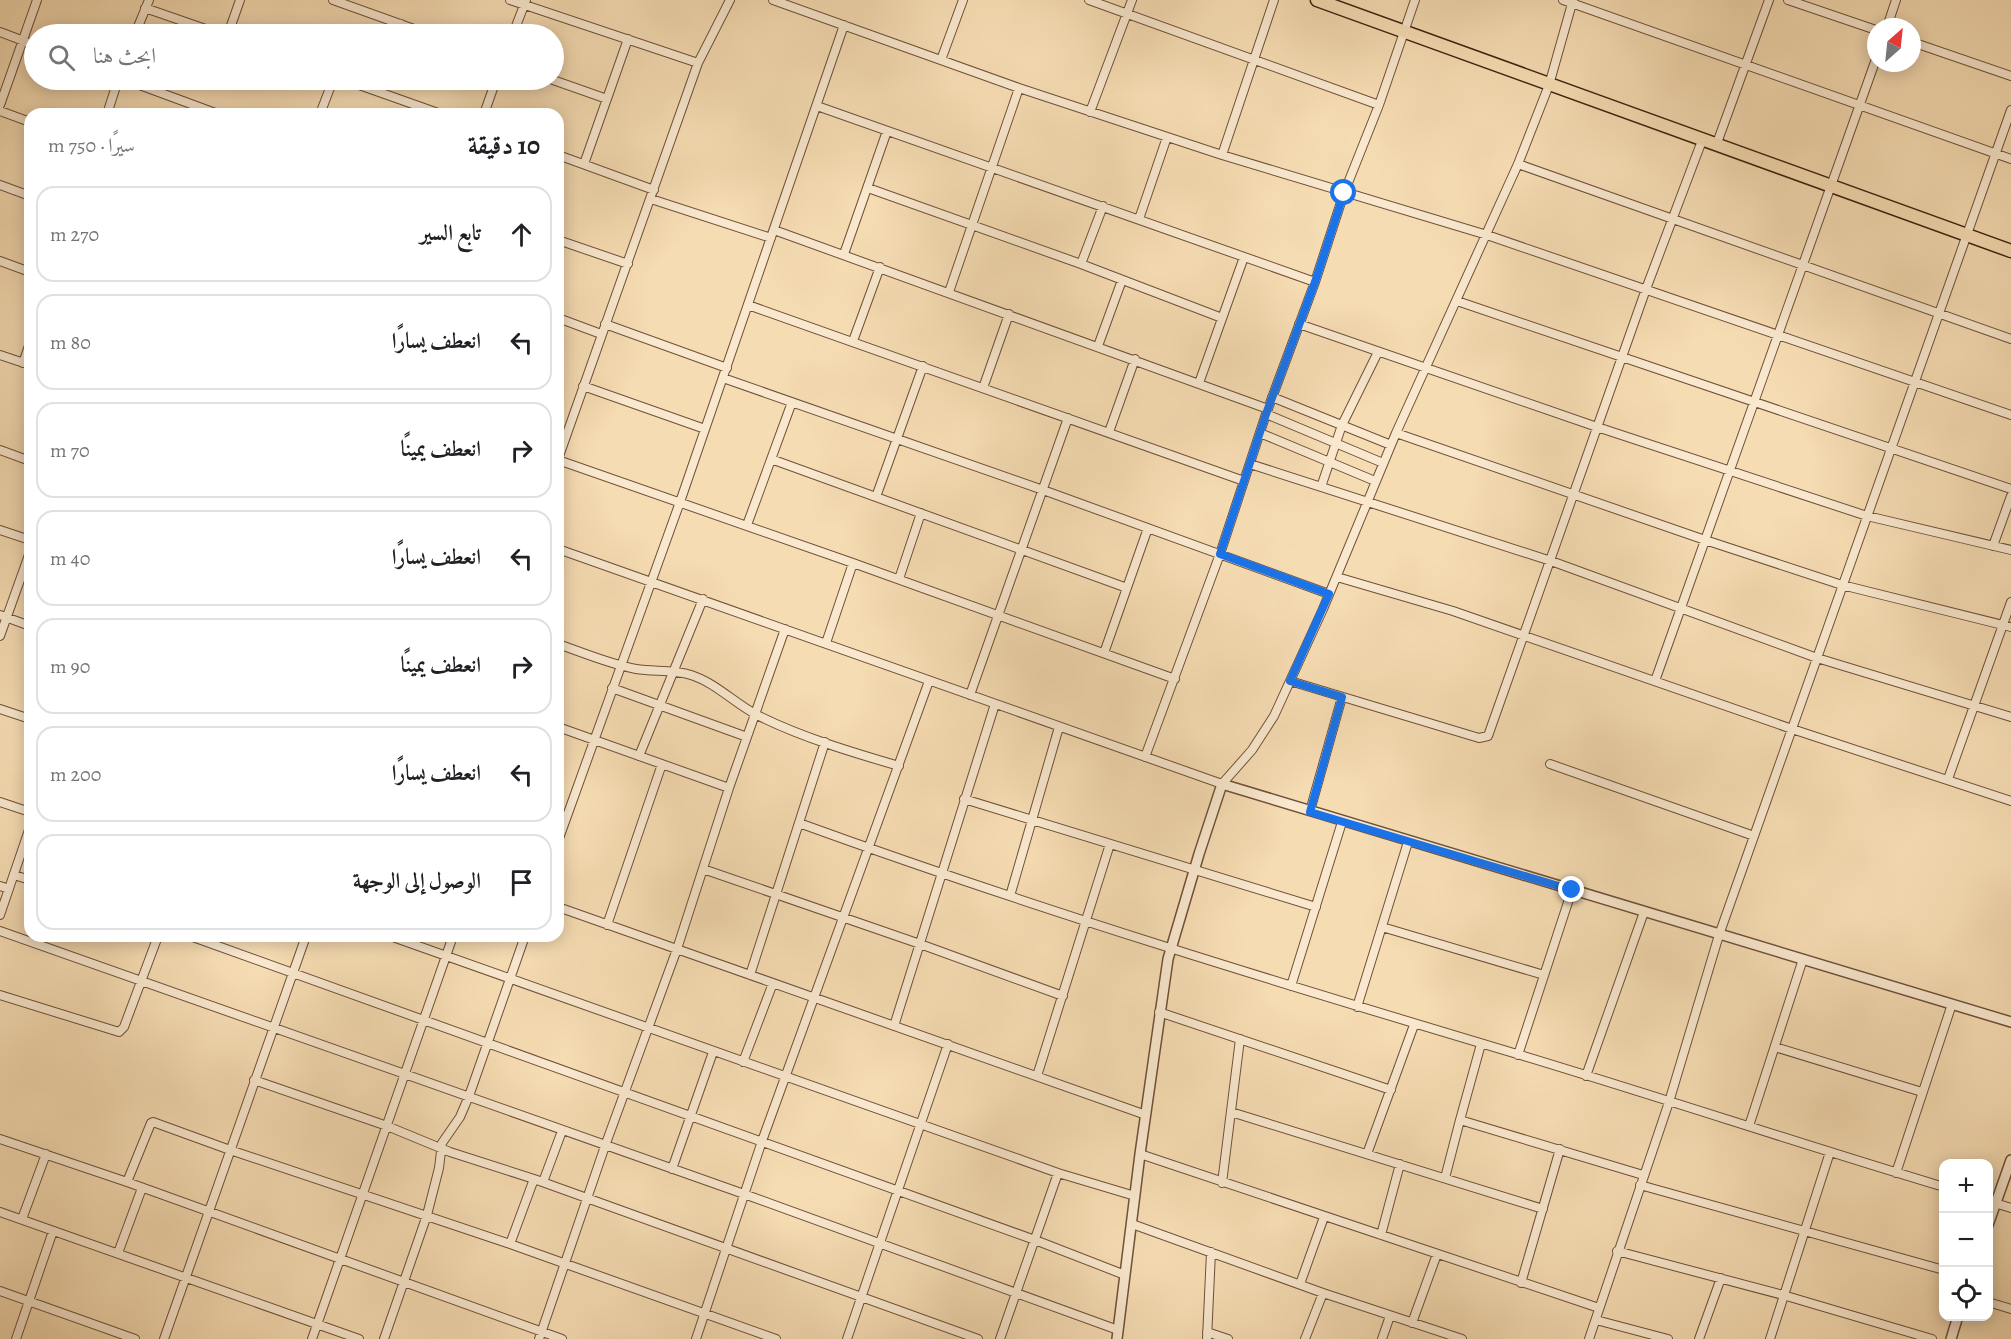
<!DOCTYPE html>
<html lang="ar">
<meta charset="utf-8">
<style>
:root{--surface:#fff;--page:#f2f2f2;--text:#202124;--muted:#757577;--line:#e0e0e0}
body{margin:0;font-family:Alegreya,Amiri,serif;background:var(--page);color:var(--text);direction:rtl}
.controls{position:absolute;right:18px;bottom:18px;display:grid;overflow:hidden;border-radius:12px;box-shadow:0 3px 15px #0003}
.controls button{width:54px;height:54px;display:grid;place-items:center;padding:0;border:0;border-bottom:2px solid var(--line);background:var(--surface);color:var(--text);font:30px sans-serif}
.compass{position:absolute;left:1867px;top:18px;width:54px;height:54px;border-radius:50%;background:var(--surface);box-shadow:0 3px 15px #0003;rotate:27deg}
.stop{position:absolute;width:18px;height:18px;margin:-14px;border:4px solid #1a73e8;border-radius:50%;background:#fff}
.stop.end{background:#1a73e8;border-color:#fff;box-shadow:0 2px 6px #0008}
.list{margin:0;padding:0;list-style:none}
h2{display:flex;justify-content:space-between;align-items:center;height:78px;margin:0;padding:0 24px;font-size:26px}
h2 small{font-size:20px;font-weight:400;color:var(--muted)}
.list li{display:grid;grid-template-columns:39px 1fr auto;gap:18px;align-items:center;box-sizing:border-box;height:96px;margin:0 12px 12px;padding:0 12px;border:2px solid var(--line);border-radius:18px}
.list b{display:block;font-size:22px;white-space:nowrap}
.list em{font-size:20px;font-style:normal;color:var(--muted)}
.icon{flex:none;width:33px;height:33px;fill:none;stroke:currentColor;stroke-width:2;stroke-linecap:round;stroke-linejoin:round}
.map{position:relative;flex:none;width:2011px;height:1339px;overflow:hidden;direction:ltr}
.search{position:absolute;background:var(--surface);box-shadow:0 3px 15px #0003;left:24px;top:24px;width:540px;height:66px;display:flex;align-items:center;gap:15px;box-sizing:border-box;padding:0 21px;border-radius:33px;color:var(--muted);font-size:22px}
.panel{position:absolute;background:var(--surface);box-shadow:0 3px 15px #0003;left:24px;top:108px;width:540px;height:834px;border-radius:18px;direction:rtl}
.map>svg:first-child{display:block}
</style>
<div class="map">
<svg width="2011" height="1339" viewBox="0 0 2011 1339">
<rect width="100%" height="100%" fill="#f6dcb3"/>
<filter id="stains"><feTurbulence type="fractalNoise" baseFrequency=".00333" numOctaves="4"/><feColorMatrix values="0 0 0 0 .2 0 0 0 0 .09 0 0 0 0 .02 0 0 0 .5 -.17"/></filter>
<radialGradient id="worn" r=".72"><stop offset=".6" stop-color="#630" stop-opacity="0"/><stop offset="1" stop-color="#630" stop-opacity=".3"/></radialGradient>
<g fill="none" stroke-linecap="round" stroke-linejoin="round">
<defs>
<path id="minor" d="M 333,0 L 428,34
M 510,0 L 698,63
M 773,0 L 1019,88 L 1222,155 L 1487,235 L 2011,415
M 1089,0 L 1379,105
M 1563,0 L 2011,159
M 1788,0 L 1876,30
M 145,8 L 220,34
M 1887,27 L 1896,0
M 0,32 L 34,45
M 135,34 L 149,0
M 228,34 L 240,0
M 397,34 L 401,24
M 513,34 L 526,0
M 1912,42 L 2011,76
M 941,60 L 963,0
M 126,80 L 218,114
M 345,80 L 441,114
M 553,80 L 607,99
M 376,91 L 380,80
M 0,105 L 37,0
M 817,106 L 1315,282
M 0,111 L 30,122
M 1090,112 L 1132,0
M 107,114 L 118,80
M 320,114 L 333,80
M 484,114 L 496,80
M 1717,143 L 1769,0
M 558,155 L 654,190
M 1222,155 L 1274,0
M 584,164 L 628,39
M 1518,164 L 2011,339
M 0,185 L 30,196
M 868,188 L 1081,264 L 1222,318
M 651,199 L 771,238
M 1139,219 L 1167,137
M 774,230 L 1268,409
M 558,240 L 628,264
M 844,254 L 887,131
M 0,261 L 30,272
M 1081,264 L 1103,206
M 949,292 L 1019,88
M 1457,301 L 2011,489
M 748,305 L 1244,481
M 558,318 L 601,334
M 605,324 L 727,368
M 1299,324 L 1597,427 L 1867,516 L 2011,550
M 853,341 L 880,267
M 1098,346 L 1122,280
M 0,355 L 30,365
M 23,363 L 30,343
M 723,378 L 1043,490 L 1329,594
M 1199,383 L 1244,257
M 583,386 L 705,429
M 983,388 L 1009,314
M 1272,397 L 1391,445
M 1266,414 L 1383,463
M 1109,432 L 1135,359
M 1260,433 L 1375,481
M 1396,433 L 1705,540 L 1842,585 L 2011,627
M 0,450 L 30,461
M 558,459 L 698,63 L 730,0
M 771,459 L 1127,588
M 558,460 L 853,563 L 1175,679
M 1250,464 L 1551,561 L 1817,658 L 2011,717
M 1321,487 L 1342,425 L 1378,352
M 876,497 L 923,366
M 747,525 L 792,402
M 0,530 L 30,540
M 1993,546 L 2011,496
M 558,549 L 1222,784 L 1252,750 L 1274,716 L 1323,609 L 1396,433 L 1518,164 L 1549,85 L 1573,0
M 1337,577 L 1453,611 L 1792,729 L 2011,801
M 899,579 L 921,513
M 0,615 L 30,626
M 0,636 L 30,552
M 826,643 L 853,563
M 558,644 C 584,653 609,664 636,669 C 654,672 673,669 691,675 C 716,683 734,703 757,715 C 801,737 851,752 899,766
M 1104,653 L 1148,528
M 1290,681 L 1479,738 L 1488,736 L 1646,289 L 1703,138
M 1655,681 L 1876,59
M 612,688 L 747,737
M 970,695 L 1068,418
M 0,709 L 30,719
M 558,727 L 729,788
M 639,756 L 703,599
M 1145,757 L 1220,554 L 1266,414 L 1315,282 L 1344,193 L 1379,105 L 1415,0
M 1550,764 L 1754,836
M 1948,779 L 2011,602
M 964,799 L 1316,907
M 0,802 L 30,812
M 1310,811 L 1342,697
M 799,823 C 1036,909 1276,982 1517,1054 C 1660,1097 1801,1144 1944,1187
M 558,841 L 680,502 L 844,25
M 703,869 L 920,944 L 1063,996
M 14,875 L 30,880
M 0,886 L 9,889
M 1010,896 L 1059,727
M 558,907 L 1146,1115
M 0,915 L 30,827
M 607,925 L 662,764
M 1382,927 L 1544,975
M 0,931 L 744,1194 L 1118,1330
M 190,936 L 1035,1240 L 1125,1275
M 390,936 L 1058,1173 L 1135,1196
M 750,975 L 825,742
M 1291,986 L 1342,822
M 0,995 L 119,1032 L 124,1027 L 158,936
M 1357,1007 L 1408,842
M 1159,1012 L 1391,1090
M 894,1026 L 995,704
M 1481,1044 L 1460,1120 L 1643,1175
M 1775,1047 L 1922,1092
M 1518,1055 L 1572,890
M 743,1062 L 773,983
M 1037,1076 L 1110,844
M 1586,1076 L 1644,912
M 254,1080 L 387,1126 L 450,1152 L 534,1179 L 978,1339
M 1231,1112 L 1543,1209
M 1749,1126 L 1803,959
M 0,1139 L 127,1182 L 562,1339
M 1140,1154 L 1599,1308
M 1367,1154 L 1414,1025
M 672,1169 L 713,1052
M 1896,1173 L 1952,1004
M 1445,1178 L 1460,1120
M 127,1182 L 151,1123 L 153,1122 L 230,1150 L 510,1244 L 776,1339
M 543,1182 L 562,1131
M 1222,1183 L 1240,1039
M 1640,1185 L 1944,1270
M 1988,1201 L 2011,1208
M 0,1212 L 359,1339
M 22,1219 L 46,1154
M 1132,1224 L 1323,1293 L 1462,1339
M 1381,1235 L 1400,1164
M 510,1244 L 534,1179
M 1617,1251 L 1783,1295 L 1932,1339
M 118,1253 L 142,1188
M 1521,1283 L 1560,1149
M 1300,1284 L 1324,1217
M 0,1291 L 135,1339
M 1988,1302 L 2011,1309
M 1596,1320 L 1668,1339
M 1412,1323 L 1437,1254
M 1207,1332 L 1228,1339
M 16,1339 L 53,1231
M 164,1339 L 306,936
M 312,1339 L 453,936
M 384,1339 L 427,1215 L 439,1168 L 442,1143 L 460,1117 L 469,1096 L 525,936
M 539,1339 L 605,1146 L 677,949 L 729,788 L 785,629
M 696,1339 L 762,1141 L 929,681
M 847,1339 L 948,1044
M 1000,1339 L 1058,1173
M 1207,1339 L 1211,1252
M 1305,1339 L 1323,1293
M 1382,1339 L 1390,1316
M 1589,1339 L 1669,1102 L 1719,935 L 2011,110
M 1699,1339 L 1721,1278
M 1770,1339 L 1830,1152"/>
<path id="tertiary" d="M 1988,1225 L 2011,1160
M 1117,1339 L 1140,1154 L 1168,959 L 1199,854 L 1222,784 L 2011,1022
M 1951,1339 L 1958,1316"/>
<path id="primary" d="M 1317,0 L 2011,251"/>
</defs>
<use href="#minor" stroke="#6e5039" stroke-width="10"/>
<use href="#tertiary" stroke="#6e5039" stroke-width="12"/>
<use href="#primary" stroke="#402110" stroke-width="15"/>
<use href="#minor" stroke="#f9e8ce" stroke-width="8"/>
<use href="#tertiary" stroke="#f9e8ce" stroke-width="9"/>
<use href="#primary" stroke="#f6dcb3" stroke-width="12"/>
</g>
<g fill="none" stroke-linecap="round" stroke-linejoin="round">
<path stroke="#1a73e8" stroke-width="8" d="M 1344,193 L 1315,282 L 1266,414 L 1220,554 L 1329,594 L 1290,681 L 1342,697 L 1310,812 L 1572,890"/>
</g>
<rect width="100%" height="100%" filter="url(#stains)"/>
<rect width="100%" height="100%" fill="url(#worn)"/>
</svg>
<div class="controls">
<button>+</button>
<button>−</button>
<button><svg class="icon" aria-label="locate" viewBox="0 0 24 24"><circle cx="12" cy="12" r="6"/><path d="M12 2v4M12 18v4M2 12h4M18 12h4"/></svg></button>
</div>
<svg class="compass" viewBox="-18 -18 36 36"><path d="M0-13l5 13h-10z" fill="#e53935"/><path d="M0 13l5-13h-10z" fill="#757577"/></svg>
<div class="stop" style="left:1344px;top:193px"></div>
<div class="stop end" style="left:1572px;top:890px"></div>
<div class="search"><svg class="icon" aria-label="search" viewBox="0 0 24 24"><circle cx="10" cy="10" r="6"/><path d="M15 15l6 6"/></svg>ابحث هنا</div>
<section class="panel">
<h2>10 دقيقة<small>سيرًا · 750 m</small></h2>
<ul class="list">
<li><svg class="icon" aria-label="ahead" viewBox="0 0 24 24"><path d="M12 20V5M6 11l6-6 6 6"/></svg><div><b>تابع السير</b></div><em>270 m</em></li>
<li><svg class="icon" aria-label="left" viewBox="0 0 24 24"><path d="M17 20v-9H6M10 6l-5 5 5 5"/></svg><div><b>انعطف يسارًا</b></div><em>80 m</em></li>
<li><svg class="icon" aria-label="right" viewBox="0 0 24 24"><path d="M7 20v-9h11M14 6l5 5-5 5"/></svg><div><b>انعطف يمينًا</b></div><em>70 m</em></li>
<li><svg class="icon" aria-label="left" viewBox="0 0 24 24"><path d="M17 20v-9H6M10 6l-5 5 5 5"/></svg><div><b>انعطف يسارًا</b></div><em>40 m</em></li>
<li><svg class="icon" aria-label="right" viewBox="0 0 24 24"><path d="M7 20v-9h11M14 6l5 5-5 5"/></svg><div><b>انعطف يمينًا</b></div><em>90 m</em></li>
<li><svg class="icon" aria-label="left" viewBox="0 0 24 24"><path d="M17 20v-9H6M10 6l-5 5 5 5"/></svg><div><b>انعطف يسارًا</b></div><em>200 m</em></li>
<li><svg class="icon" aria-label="arrive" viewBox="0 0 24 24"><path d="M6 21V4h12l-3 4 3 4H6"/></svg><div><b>الوصول إلى الوجهة</b></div></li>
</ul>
</section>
</div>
